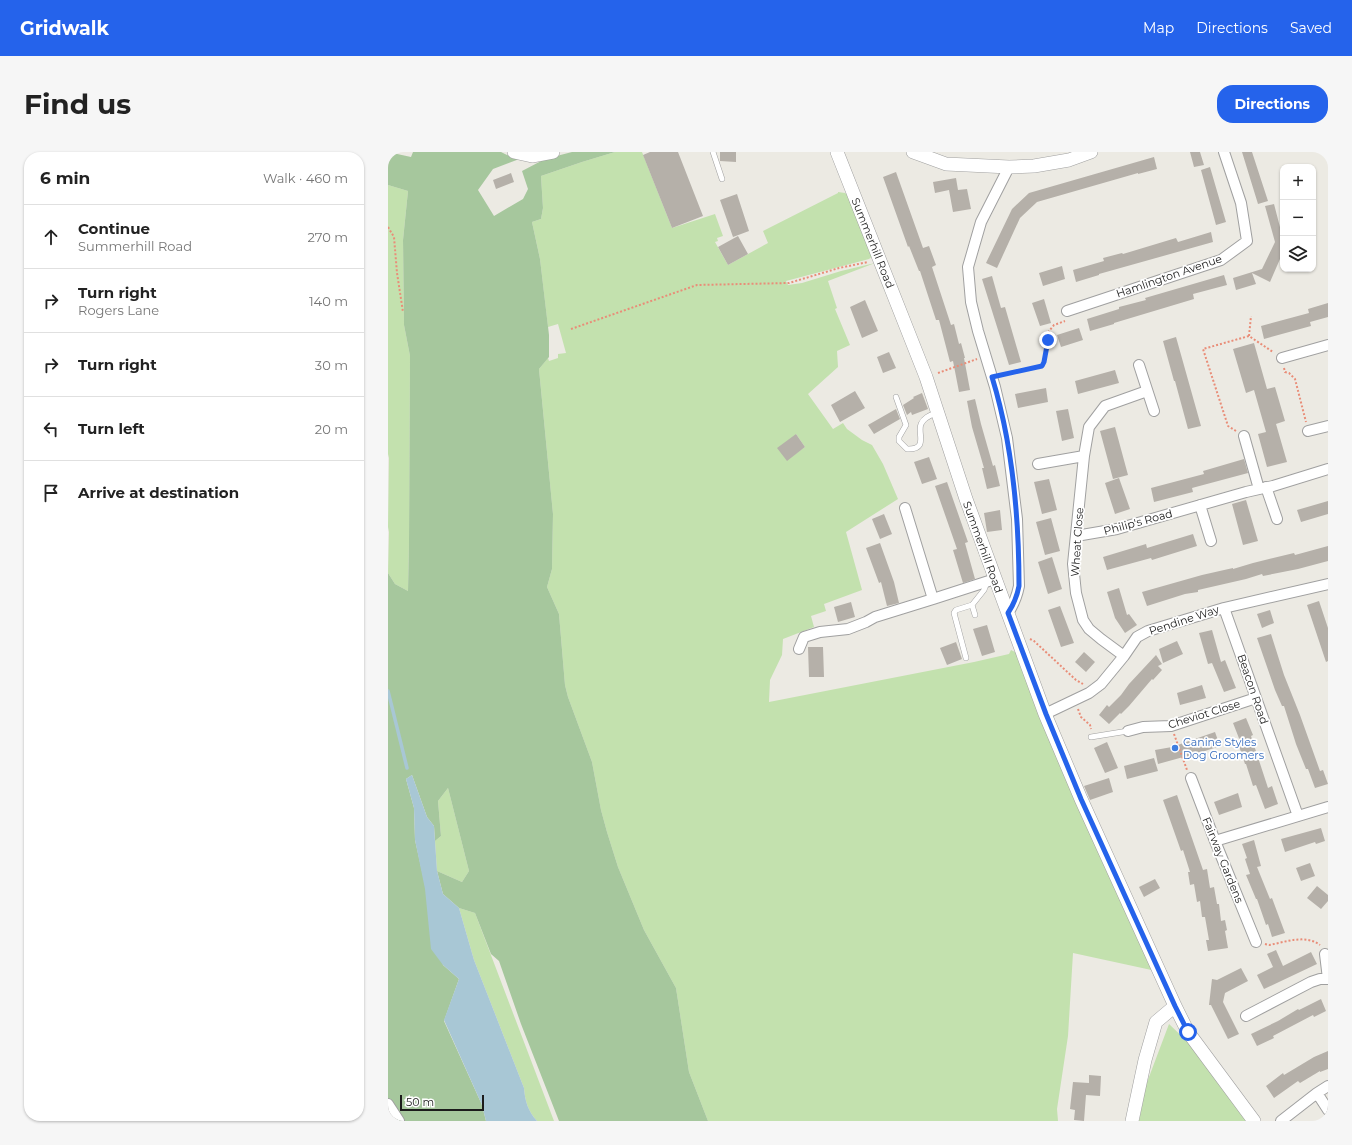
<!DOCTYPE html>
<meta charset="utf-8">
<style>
:root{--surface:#fff;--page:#f6f6f6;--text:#222;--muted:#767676;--line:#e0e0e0;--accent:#2563eb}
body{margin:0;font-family:Montserrat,sans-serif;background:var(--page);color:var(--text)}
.controls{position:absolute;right:12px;top:12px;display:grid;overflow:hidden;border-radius:8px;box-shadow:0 1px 3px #0004}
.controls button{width:36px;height:36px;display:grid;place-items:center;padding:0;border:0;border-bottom:1px solid var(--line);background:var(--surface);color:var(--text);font:20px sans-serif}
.scale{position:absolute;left:12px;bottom:10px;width:84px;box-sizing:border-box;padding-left:4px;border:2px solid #1c1c1c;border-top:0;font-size:11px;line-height:14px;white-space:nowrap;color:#1c1c1c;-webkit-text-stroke:3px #fff;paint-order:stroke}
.stop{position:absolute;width:12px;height:12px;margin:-9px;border:3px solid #2563eb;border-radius:50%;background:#fff}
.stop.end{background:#2563eb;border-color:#fff;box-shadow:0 1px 4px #0008}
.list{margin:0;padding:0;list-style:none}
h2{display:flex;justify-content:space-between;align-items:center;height:52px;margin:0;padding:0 16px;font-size:17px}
h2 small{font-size:13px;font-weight:400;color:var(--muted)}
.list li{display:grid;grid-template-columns:26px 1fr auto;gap:12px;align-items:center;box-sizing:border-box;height:64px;padding:0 16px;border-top:1px solid var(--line)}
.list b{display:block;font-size:15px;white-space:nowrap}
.list p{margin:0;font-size:13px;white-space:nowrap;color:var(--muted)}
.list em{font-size:13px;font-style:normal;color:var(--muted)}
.icon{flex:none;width:22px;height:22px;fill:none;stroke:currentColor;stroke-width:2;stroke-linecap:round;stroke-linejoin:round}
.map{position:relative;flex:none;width:940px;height:969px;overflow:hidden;border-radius:16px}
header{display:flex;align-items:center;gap:24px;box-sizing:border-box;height:56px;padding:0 20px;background:var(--accent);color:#fff}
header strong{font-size:19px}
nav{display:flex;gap:22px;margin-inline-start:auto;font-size:14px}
.intro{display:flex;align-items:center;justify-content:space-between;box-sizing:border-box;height:96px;padding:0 24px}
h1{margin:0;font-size:28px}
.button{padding:10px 18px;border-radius:16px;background:var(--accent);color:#fff;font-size:14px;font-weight:700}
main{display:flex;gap:24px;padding:0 24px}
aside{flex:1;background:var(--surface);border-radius:16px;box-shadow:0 1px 3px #0004}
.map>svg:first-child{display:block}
</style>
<header>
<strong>Gridwalk</strong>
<nav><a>Map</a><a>Directions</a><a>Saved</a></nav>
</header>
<div class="intro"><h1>Find us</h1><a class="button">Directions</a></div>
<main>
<aside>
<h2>6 min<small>Walk · 460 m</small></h2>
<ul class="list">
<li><svg class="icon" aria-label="ahead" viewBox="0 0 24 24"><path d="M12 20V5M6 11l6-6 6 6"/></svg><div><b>Continue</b><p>Summerhill Road</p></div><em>270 m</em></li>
<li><svg class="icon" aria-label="right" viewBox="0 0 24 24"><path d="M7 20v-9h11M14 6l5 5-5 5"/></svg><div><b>Turn right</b><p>Rogers Lane</p></div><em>140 m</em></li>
<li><svg class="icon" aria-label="right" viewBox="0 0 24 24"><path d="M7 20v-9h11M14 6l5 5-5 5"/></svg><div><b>Turn right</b></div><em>30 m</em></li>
<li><svg class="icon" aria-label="left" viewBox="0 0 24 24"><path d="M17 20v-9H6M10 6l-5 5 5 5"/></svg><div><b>Turn left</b></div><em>20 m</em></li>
<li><svg class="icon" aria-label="arrive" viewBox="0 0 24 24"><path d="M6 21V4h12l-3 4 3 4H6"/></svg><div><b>Arrive at destination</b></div></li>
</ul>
</aside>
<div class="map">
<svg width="940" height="969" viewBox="0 0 940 969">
<rect width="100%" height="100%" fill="#eceae3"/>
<path fill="#c3e1ae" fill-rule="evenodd" d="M 227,0 L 254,0 L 284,76 L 327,62 L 335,84 L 329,86 L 330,89 L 327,90 L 340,113 L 380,91 L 375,79 L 450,41 L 450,40 L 457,41 L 462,44 L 486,103 L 481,107 L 398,129 L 400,133 L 414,131 L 453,119 L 487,111 L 440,129 L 449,156 L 447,157 L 462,193 L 449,199 L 450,215 L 420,242 L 445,277 L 455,271 L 459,277 L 474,288 L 484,293 L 495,312 L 510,347 L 458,380 L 474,438 L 436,452 L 438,459 L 423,464 L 426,475 L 395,487 L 394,503 L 382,528 L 381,550 L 586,510 L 621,502 L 623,498 L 631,502 L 768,819 L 685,801 L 680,884 L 669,957 L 670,969 L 320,969 L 301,920 L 288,836 L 256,778 L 230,715 L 219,680 L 213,658 L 204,610 L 180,545 L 177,533 L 171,462 L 159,435 L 164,417 L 165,362 L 151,217 L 160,206 L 161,209 L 170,206 L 170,202 L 178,201 L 170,172 L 160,175 L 152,107 L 144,70 L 153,67 L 155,56 L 153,24 L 194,10 ZM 408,282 L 417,295 L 399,308 Z
M 0,33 L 20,39 L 15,88 L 16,173 L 22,204 L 21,390 L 20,439 L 7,432 L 0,421 L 1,380 L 0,375 L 1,306 L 0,302 Z
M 60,636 L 81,719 L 74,730 L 49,719 L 47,689 L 53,684 L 50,649 Z
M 71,756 L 87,761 L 166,969 L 149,969 C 140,959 137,949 136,936 L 86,808 Z
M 781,872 L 805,895 L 860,969 L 751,969 L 758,933 Z"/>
<path fill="#a6c79d" d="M 0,0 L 23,5 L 25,0 L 113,0 L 119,3 L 134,6 L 105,17 L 90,38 L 106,64 L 135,47 L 140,37 L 134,19 L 157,7 L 184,0 L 227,0 L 194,10 L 153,24 L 155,56 L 153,67 L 144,70 L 152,107 L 161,183 L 161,205 L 151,217 L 165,362 L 164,417 L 159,435 L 171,462 L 177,533 L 180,545 L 204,610 L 213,658 L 219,680 L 230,715 L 256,778 L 288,836 L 301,920 L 320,969 L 171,969 L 133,872 L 111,809 L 103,802 L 87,761 L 71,756 L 55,742 L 49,719 L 74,730 L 81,719 L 60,636 L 50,649 L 53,684 L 47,689 L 46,674 L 39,665 L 24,623 L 18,627 L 26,656 L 27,688 L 55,813 L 71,827 L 56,869 L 94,953 L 98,969 L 9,969 L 0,946 L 0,421 L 7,432 L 20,439 L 21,390 L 22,204 L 16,173 L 15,88 L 20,39 L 0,33 Z"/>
<path fill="#a8c7d5" d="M 24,623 L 39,665 L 46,674 L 49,719 L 55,742 L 71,756 L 86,808 L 136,936 C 137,949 140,959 149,969 L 98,969 L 94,953 L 56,868 L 71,827 L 55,813 L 43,797 L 37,737 L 27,688 L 26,656 L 18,627 Z"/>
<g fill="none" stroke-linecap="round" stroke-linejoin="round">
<path stroke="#a8c7d5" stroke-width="3.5" d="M 0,539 L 19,616"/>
</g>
<path fill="#b5b0a9" d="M 262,0 L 290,0 L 315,64 L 284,76 L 255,3 Z
M 332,0 L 348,0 L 348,10 L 332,9 Z
M 802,0 L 812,0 L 816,13 L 806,15 Z
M 854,0 L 864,0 L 880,49 L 870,52 Z
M 766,5 L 769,17 L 750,22 L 750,21 L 649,50 L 632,66 L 609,116 L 598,111 L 624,57 L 641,41 Z
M 822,15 L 838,70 L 828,73 L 813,18 Z
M 508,20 L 535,96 L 541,94 L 548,113 L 544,115 L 563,173 L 566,172 L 571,192 L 573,191 L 577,206 L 576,206 L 582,238 L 571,240 L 565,209 L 562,210 L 551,168 L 548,168 L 532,119 L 531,119 L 521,94 L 520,95 L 495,25 Z
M 123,21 L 126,30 L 108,37 L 105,28 Z
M 568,26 L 570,38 L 579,37 L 583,57 L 565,60 L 561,38 L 547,41 L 545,30 Z
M 349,42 L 361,79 L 345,85 L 332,48 Z
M 886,52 L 893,79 L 895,75 L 895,109 L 892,109 L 892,107 L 882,130 L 864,121 L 868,132 L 848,138 L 845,126 L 874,117 L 887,90 L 877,54 Z
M 823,80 L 825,90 L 711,122 L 711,123 L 688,130 L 685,118 L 716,109 L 715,106 L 734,101 L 735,102 L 788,86 L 790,90 Z
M 350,84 L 360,102 L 340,113 L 330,95 Z
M 674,114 L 677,127 L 655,134 L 651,121 Z
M 836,123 L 839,133 L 805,142 L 806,147 L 726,171 L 726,172 L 702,179 L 699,167 L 731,157 L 731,155 L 758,148 L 757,146 Z
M 604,124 L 613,156 L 617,155 L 633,210 L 621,213 L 594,127 Z
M 656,147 L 663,171 L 652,174 L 644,151 Z
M 477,148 L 490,179 L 474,186 L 462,155 Z
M 940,151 L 940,165 L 922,170 L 923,174 L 876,187 L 873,174 L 921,161 L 920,157 Z
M 691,176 L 695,188 L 673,195 L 669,183 Z
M 788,185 L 813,274 L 800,277 L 787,229 L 786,229 L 775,189 Z
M 866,191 L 879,237 L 887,235 L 897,269 L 888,272 L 899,310 L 879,315 L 870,282 L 878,280 L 866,238 L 858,241 L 845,197 Z
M 501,200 L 508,216 L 495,221 L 489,205 Z
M 727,218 L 731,231 L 690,242 L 687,229 Z
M 658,236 L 660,250 L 630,256 L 627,242 Z
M 467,239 L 477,256 L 452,270 L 443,253 Z
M 534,241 L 540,257 L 524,263 L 523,260 L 519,263 L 515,253 L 526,246 L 525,245 Z
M 587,247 L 593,272 L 605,314 L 607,313 L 612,334 L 599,337 L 594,316 L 596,316 L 584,275 L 579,249 Z
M 508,257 L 512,267 L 486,282 L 480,273 Z
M 680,257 L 686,286 L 674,289 L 668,259 Z
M 727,275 L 740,323 L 725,327 L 712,279 Z
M 408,282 L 417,295 L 399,309 L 389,296 Z
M 541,305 L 549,327 L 534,332 L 526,310 Z
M 856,307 L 860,321 L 804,336 L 805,340 L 766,350 L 763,336 L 816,322 L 815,319 Z
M 731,326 L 742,357 L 727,362 L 717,331 Z
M 661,327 L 669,358 L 654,362 L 646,330 Z
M 559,330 L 580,390 L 577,391 L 587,427 L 575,431 L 565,398 L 569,397 L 547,334 Z
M 858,348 L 870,389 L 855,393 L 844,352 Z
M 940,349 L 940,362 L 913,370 L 909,358 Z
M 612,358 L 614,378 L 599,380 L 596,361 Z
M 496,362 L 504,382 L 492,387 L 484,367 Z
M 663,366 L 672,399 L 657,403 L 648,370 Z
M 805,382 L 809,394 L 764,408 L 763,406 L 719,418 L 715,405 L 758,392 L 759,396 Z
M 492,391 L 506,430 L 511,451 L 499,454 L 493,430 L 491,431 L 478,396 Z
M 940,394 L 940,409 L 910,417 L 875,424 L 874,422 L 858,427 L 810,438 L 810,440 L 797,442 L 759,454 L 754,440 L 814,423 L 845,416 L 845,417 L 865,411 L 906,401 L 907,403 Z
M 664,405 L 674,437 L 660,442 L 650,410 Z
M 731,436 L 739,463 L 741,462 L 749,473 L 737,481 L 727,466 L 719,440 Z
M 931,449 L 940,476 L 940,509 L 938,510 L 919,453 Z
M 463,450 L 467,465 L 450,470 L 446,455 Z
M 672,454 L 686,491 L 673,495 L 660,458 Z
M 882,458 L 886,471 L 874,476 L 869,462 Z
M 599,473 L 607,500 L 594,504 L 585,477 Z
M 824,478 L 833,510 L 837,508 L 848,536 L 836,540 L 824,511 L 820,512 L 811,481 Z
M 883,482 L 896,523 L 912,563 L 932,619 L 935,618 L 940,632 L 927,636 L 920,617 L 918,617 L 908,592 L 896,554 L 894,554 L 887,538 L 869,486 Z
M 789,489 L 795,502 L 775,511 L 771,497 Z
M 568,490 L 574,507 L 559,513 L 552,496 Z
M 420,495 L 435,495 L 436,525 L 421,525 Z
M 696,500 L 707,510 L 698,520 L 687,510 Z
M 768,503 L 774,512 L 770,514 L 774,518 L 765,528 L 764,527 L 741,554 L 733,562 L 732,561 L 721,572 L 711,563 L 719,553 L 721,555 L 733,543 L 741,532 Z
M 814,533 L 818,546 L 792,553 L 789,541 Z
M 858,566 L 865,583 L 863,584 L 880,636 L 884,634 L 890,652 L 877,657 L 868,633 L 865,634 L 858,612 L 857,612 L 851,594 L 854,594 L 845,571 Z
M 827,580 L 832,594 L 799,605 L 799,604 L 770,612 L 767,598 L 784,595 Z
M 719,590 L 730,616 L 717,621 L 706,596 Z
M 766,606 L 770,619 L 739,627 L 736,614 Z
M 721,626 L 725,640 L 702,648 L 696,634 Z
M 850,641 L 854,655 L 831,663 L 826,650 Z
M 789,643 L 815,718 L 819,717 L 822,736 L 826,735 L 829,752 L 831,752 L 833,769 L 837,768 L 839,778 L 837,779 L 840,796 L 820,799 L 818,788 L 821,788 L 817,765 L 814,765 L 812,749 L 809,750 L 806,732 L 802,733 L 800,720 L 802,720 L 795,698 L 793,699 L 775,648 Z
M 933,676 L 937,689 L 928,692 L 927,690 L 897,700 L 893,687 Z
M 866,688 L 873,714 L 869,715 L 882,747 L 884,746 L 897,781 L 884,785 L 880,772 L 878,773 L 869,747 L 868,747 L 858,723 L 862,722 L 857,707 L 859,706 L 854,692 Z
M 922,711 L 927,724 L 913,729 L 908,716 Z
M 767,727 L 772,736 L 756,745 L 751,735 Z
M 929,734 L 940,743 L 940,749 L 933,757 L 919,746 Z
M 888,798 L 895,814 L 923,800 L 929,812 L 876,837 L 869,823 L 885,815 L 879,802 Z
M 853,816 L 860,829 L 837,841 L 835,850 L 851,882 L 840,887 L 823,853 L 821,853 L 824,827 L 829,828 Z
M 933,847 L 938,859 L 926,865 L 925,863 L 885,884 L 886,886 L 869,894 L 863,882 L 890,869 L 910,857 L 911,858 Z
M 940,899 L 940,917 L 932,920 L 932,919 L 912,931 L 910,929 L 886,946 L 878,934 L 895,921 L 896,923 L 926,905 Z
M 701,923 L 713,924 L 712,944 L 698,943 L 696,969 L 686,968 L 687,958 L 682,957 L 685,930 L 701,931 Z"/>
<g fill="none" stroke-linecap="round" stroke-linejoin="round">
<defs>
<path id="service" d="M 325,0 L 334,27
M 508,245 L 518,273 L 511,285 L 511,289 L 519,297 C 541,298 529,281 533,272 C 536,265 543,263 548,261
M 584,453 L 587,463
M 578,506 L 566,461 L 568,458 L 584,453 L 596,438 L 599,430
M 703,585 L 740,579"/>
<path id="minor" d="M 679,159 L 833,108 L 859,89 L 853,51 L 836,0
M 894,206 L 940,193
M 751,213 L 766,259
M 920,279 L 940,274
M 856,284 L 871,337
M 650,312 L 696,304
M 878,335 L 889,367
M 812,353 L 823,389
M 517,356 L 545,447 L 607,427
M 688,384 L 729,377 L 858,340 L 885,334 L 940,317
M 836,456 L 910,664
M 620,461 C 626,452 629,444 631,434 L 629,367 L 619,286 L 607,235 L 590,179 L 583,150 L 580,115 L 593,70 L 621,15
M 411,497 L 416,485 L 432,480 L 460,477 L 478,470 L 487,465 L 545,447
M 736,504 L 713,487 L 701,477 L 695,468 L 688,441 L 685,412 L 696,304 L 701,275 L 717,254 L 759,239
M 657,562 L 701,541 L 713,532 L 736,504 L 749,485 L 760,479 L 836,456 L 940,432
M 740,579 L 755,575 L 783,574 L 868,546
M 803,626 L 827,689 L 868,790
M 827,689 L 940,655
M 937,802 L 940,827
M 858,864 L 923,830 L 932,827 L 940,827
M 929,941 L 940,958
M 0,952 L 11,969
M 893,969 L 929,941 L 940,934"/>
<path id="tertiary" d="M 126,0 L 144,4 L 165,0
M 449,0 L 538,225 L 578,347 L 657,562 L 693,647 L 787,854 L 800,880 L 866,969
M 525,0 L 558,12 L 621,15 L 646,14 L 681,8 L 703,0
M 744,969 L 757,908 L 768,870 L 787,854"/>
</defs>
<use href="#service" stroke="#a0a0a0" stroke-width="6"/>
<use href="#minor" stroke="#a0a0a0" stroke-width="12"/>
<use href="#tertiary" stroke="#a0a0a0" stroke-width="14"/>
<path stroke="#e98d78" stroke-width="2" stroke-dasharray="2 2" stroke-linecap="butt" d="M 0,75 L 6,85 L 9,121 L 15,160
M 183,177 L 309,133 L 401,131 L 451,116 L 480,110
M 861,184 L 863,164
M 896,216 L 897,220 L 901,221 L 907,227 L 918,270
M 550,221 L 589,207
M 613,223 L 654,214 L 656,210 L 661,179 L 666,173 L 677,169
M 848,279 L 840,274 L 815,197 L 861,184 L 885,200
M 642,487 L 646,489 L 688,528 L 695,532
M 690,557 L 693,565 L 702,573 L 703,577
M 786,582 L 799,618
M 877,792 L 881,793 C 898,790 917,782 932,793"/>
<use href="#service" stroke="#fff" stroke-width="5"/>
<use href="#minor" stroke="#fff" stroke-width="10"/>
<use href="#tertiary" stroke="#fff" stroke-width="13"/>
</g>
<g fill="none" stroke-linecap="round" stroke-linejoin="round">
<path stroke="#2563eb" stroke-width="5" d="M 660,188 L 656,210 L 654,214 L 604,225 C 624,290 631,366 631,434 C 629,445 626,452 620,461 L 658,562 L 693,647 L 787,854 L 800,880"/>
</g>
<circle fill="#3f7fe0" stroke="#fff" stroke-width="1.5" cx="787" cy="596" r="4"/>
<g text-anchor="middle" stroke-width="3.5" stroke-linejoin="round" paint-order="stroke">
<g font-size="11" fill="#1c1c1c" stroke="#fff">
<text transform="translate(485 91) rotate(68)" y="4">Summerhill Road</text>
<text transform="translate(781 124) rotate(-19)" y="4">Hamlington Avenue</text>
<text transform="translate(750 370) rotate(-15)" y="4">Philip's Road</text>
<text transform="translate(689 390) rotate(-86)" y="4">Wheat Close</text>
<text transform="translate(595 395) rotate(70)" y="4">Summerhill Road</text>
<text transform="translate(796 468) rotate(-18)" y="4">Pendine Way</text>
<text transform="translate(865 537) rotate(71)" y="4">Beacon Road</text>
<text transform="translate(816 562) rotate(-17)" y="4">Cheviot Close</text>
<text transform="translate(835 708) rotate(68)" y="4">Fairway Gardens</text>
</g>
<g font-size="11" fill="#366cbe" stroke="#fff" text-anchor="start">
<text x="795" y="594">Canine Styles<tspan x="795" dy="13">Dog Groomers</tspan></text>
</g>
</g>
</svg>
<div class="controls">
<button>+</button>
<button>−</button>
<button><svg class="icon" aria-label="layers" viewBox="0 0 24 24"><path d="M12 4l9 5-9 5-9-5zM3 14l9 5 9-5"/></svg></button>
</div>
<div class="scale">50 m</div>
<div class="stop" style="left:800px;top:880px"></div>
<div class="stop end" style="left:660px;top:188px"></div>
</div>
</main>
